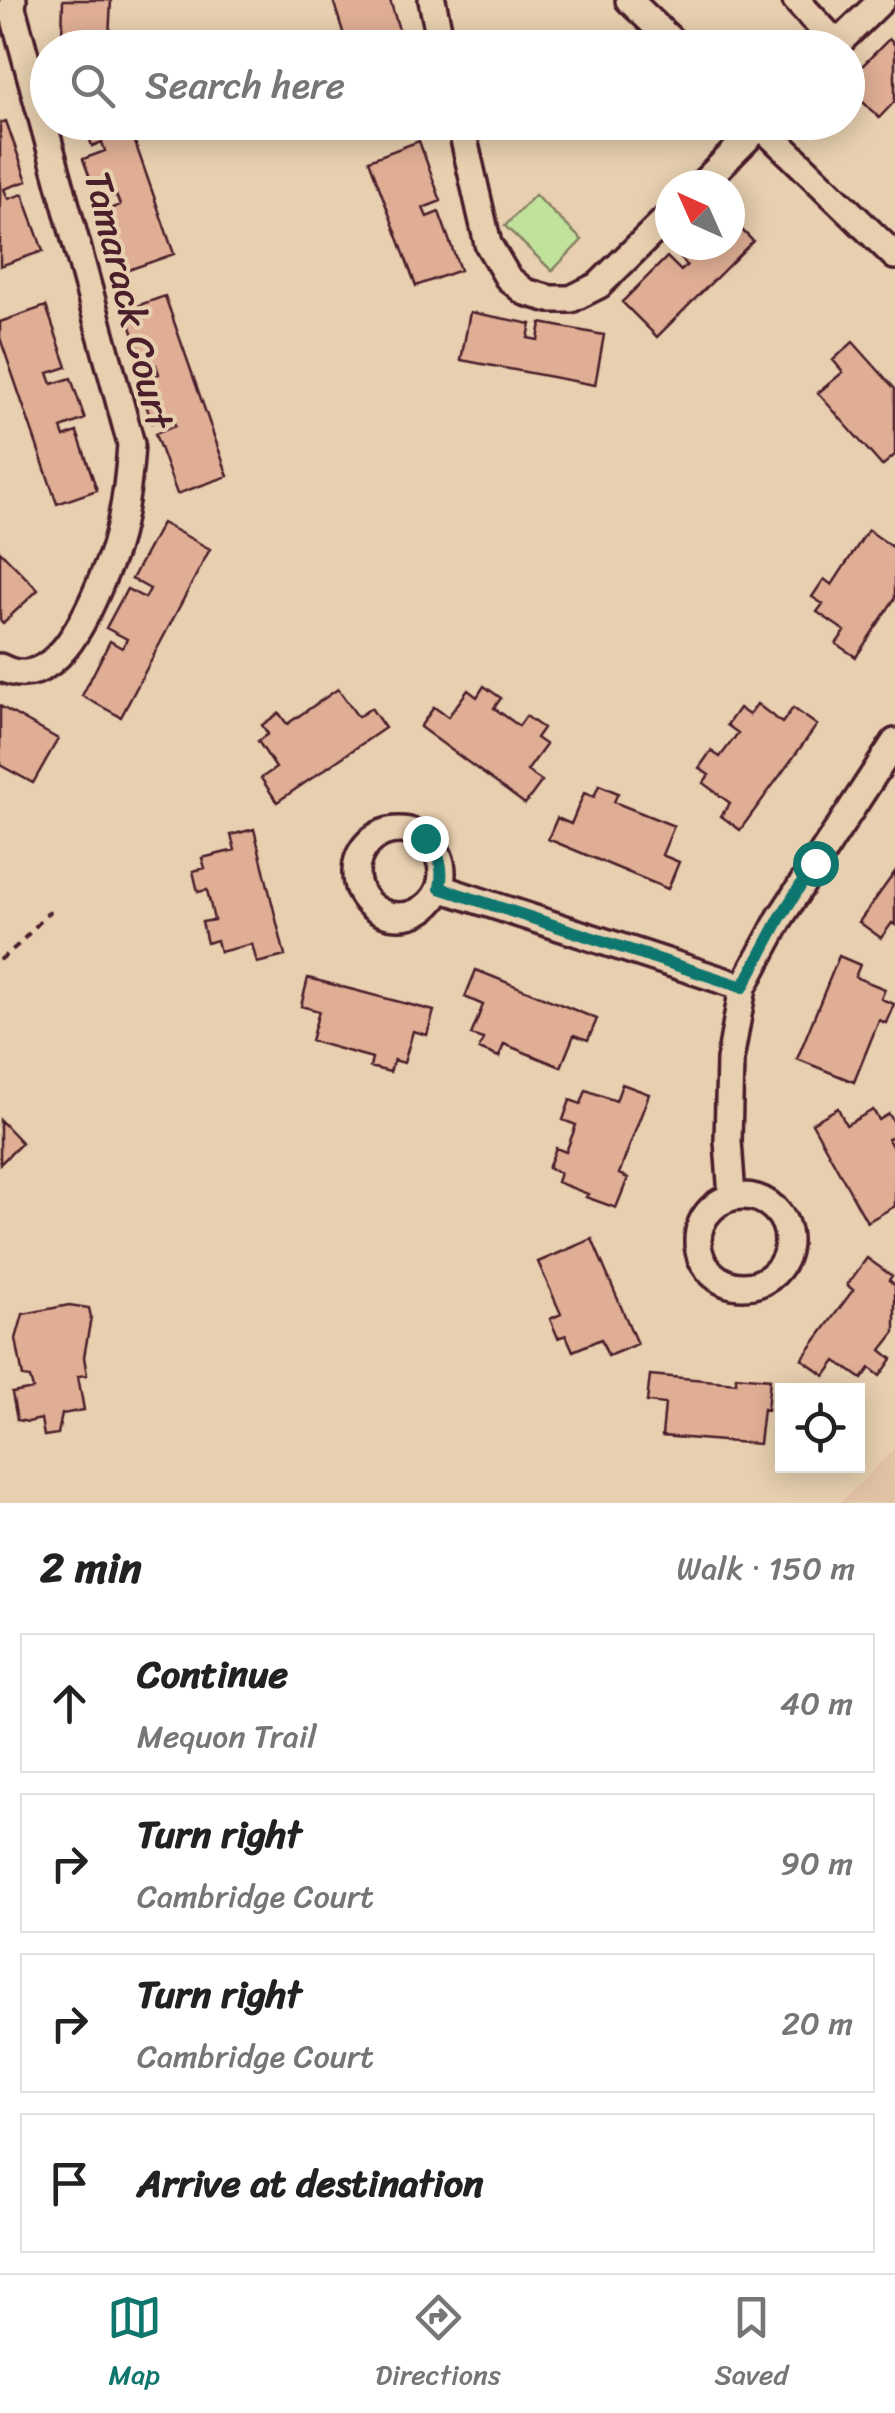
<!DOCTYPE html>
<meta charset="utf-8">
<style>
:root{--surface:#fff;--page:#f6f6f6;--text:#222;--muted:#767676;--line:#e0e0e0;--accent:#0f766e}
body{margin:0;font-family:Sriracha,sans-serif;background:var(--page);color:var(--text)}
.controls{position:absolute;right:30px;bottom:30px;display:grid;overflow:hidden;border-radius:0px;box-shadow:0 5px 25px #0003}
.controls button{width:90px;height:90px;display:grid;place-items:center;padding:0;border:0;border-bottom:2px solid var(--line);background:var(--surface);color:var(--text);font:50px sans-serif}
.compass{position:absolute;left:655px;top:170px;width:90px;height:90px;border-radius:50%;background:var(--surface);box-shadow:0 5px 25px #0003;rotate:315deg}
.stop{position:absolute;width:30px;height:30px;margin:-22px;border:8px solid #0f766e;border-radius:50%;background:#fff}
.stop.end{background:#0f766e;border-color:#fff;box-shadow:0 2px 10px #0008}
.list{margin:0;padding:0;list-style:none}
h2{display:flex;justify-content:space-between;align-items:center;height:130px;margin:0;padding:0 40px;font-size:42px}
h2 small{font-size:32px;font-weight:400;color:var(--muted)}
.list li{display:grid;grid-template-columns:65px 1fr auto;gap:30px;align-items:center;box-sizing:border-box;height:140px;margin:0 20px 20px;padding:0 20px;border:2px solid var(--line);border-radius:0px}
.list b{display:block;font-size:38px;white-space:nowrap}
.list p{margin:0;font-size:32px;white-space:nowrap;color:var(--muted)}
.list em{font-size:32px;font-style:normal;color:var(--muted)}
.icon{flex:none;width:55px;height:55px;fill:none;stroke:currentColor;stroke-width:2;stroke-linecap:round;stroke-linejoin:round}
.map{position:relative;flex:none;width:895px;height:1503px;overflow:hidden}
.search{position:absolute;background:var(--surface);box-shadow:0 5px 25px #0003;left:30px;right:30px;top:30px;height:110px;display:flex;align-items:center;gap:25px;box-sizing:border-box;padding:0 35px;border-radius:55px;color:var(--muted);font-size:38px}
.sheet{height:770px;background:var(--surface)}
nav{display:flex;justify-content:space-around;align-items:center;box-sizing:border-box;height:140px;border-top:2px solid var(--line);background:var(--surface);font-size:28px;color:var(--muted)}
nav a{display:grid;justify-items:center;gap:5px}
nav .on{color:var(--accent)}
.map>svg:first-child{display:block}
</style>
<div class="map">
<svg width="895" height="1503" viewBox="0 0 895 1503">
<rect width="100%" height="100%" fill="#e7cfaf"/>
<filter id="ink" filterUnits="userSpaceOnUse"><feTurbulence type="fractalNoise" baseFrequency=".01" numOctaves="2"/><feDisplacementMap in="SourceGraphic" scale="20" xChannelSelector="R" yChannelSelector="G"/><feConvolveMatrix kernelMatrix="1 2 1 2 8 2 1 2 1" color-interpolation-filters="sRGB"/></filter>
<g filter="url(#ink)">
<path fill="#e2c2a5" d="M 895,1448 L 895,1503 L 840,1503 Z"/>
<path fill="#c0e29b" stroke="#858063" stroke-width="2.5" d="M 535,195 L 582,240 L 552,271 L 505,226 Z"/>
<path fill="#dfae94" stroke="#4a1f2b" stroke-width="2.5" d="M 63,0 L 111,0 L 109,39 L 62,37 Z
M 333,0 L 390,0 L 402,40 L 392,43 L 393,48 L 348,48 Z
M 889,39 L 895,45 L 895,101 L 879,118 L 848,87 L 848,80 Z
M 6,121 L 27,181 L 4,189 L 8,199 L 23,194 L 43,251 L 0,266 L 0,123 Z
M 84,122 L 128,122 L 174,254 L 123,272 L 102,212 L 120,205 L 116,195 L 98,201 L 83,159 L 105,151 L 102,142 L 92,146 Z
M 419,141 L 441,201 L 423,208 L 427,217 L 439,212 L 460,270 L 416,286 L 369,160 Z
M 730,218 L 753,241 L 657,337 L 622,302 L 667,257 L 681,271 L 687,265 L 673,250 L 678,245 L 730,245 Z
M 165,296 L 228,476 L 177,494 L 155,434 L 175,426 L 172,416 L 152,423 L 138,381 L 159,374 L 156,365 L 146,369 L 125,310 Z
M 46,306 L 67,367 L 48,373 L 52,384 L 71,378 L 85,419 L 61,428 L 64,437 L 77,432 L 97,490 L 57,504 L 0,338 L 0,322 Z
M 470,312 L 531,324 L 528,338 L 538,340 L 541,323 L 604,335 L 595,385 L 461,360 Z
M 853,342 L 895,389 L 895,455 L 882,466 L 818,393 L 843,372 L 833,360 Z
M 162,523 L 210,549 L 121,717 L 82,696 L 110,641 L 122,648 L 127,639 L 106,628 L 127,589 L 145,598 L 150,589 L 132,579 Z
M 868,530 L 894,548 L 895,546 L 895,598 L 856,657 L 836,644 L 845,631 L 817,612 L 823,604 L 812,597 L 824,579 L 832,585 Z
M 0,551 L 38,590 L 3,623 L 0,620 Z
M 484,686 L 501,698 L 494,708 L 519,726 L 526,716 L 543,728 L 536,738 L 546,745 L 527,771 L 542,781 L 525,804 L 420,727 L 434,707 L 448,717 L 468,690 L 477,697 Z
M 338,689 L 358,717 L 371,708 L 385,728 L 277,802 L 261,778 L 276,768 L 258,741 L 268,734 L 262,725 L 279,713 L 287,724 Z
M 757,704 L 782,723 L 793,708 L 817,725 L 740,830 L 721,816 L 730,803 L 703,783 L 709,775 L 699,768 L 711,751 L 720,757 L 738,733 L 727,725 L 739,708 L 749,715 Z
M 0,706 L 58,739 L 33,783 L 0,765 Z
M 599,785 L 618,793 L 614,802 L 674,826 L 662,855 L 679,862 L 668,889 L 548,839 L 557,818 L 571,824 L 584,793 L 594,797 Z
M 254,829 L 285,956 L 257,963 L 252,944 L 220,952 L 217,940 L 207,943 L 202,922 L 214,920 L 207,890 L 198,892 L 193,871 L 205,868 L 202,858 L 235,850 L 231,835 Z
M 895,872 L 895,925 L 892,923 L 881,938 L 859,922 Z
M 839,956 L 860,965 L 855,977 L 885,989 L 881,999 L 894,1004 L 886,1023 L 879,1020 L 854,1082 L 797,1059 Z
M 476,970 L 597,1019 L 588,1040 L 574,1035 L 561,1067 L 504,1044 L 499,1057 L 479,1049 L 483,1039 L 471,1035 L 483,1005 L 465,997 Z
M 308,978 L 434,1011 L 427,1035 L 413,1031 L 404,1063 L 394,1060 L 390,1072 L 370,1067 L 372,1058 L 311,1041 L 319,1011 L 301,1006 Z
M 622,1084 L 649,1094 L 619,1174 L 628,1178 L 616,1208 L 586,1197 L 588,1194 L 557,1182 L 560,1173 L 548,1168 L 556,1148 L 566,1152 L 576,1125 L 563,1120 L 570,1100 L 581,1104 L 586,1090 L 616,1101 Z
M 838,1108 L 846,1125 L 873,1110 L 879,1120 L 889,1114 L 895,1124 L 895,1135 L 888,1139 L 895,1152 L 895,1206 L 867,1222 L 812,1123 Z
M 0,1120 L 22,1143 L 0,1164 Z
M 592,1239 L 637,1344 L 608,1356 L 601,1339 L 573,1351 L 566,1335 L 558,1338 L 550,1319 L 561,1314 L 538,1262 Z
M 867,1258 L 892,1276 L 889,1280 L 895,1285 L 895,1332 L 881,1350 L 892,1359 L 880,1376 L 870,1368 L 862,1379 L 836,1361 L 825,1376 L 802,1359 L 853,1290 L 847,1285 Z
M 69,1305 L 89,1308 L 91,1317 L 84,1357 L 87,1375 L 78,1376 L 84,1410 L 62,1414 L 58,1434 L 44,1436 L 41,1419 L 28,1422 L 17,1420 L 12,1393 L 33,1389 L 30,1378 L 23,1377 L 16,1339 L 23,1314 Z
M 650,1375 L 736,1383 L 736,1376 L 770,1379 L 767,1410 L 763,1409 L 759,1444 L 662,1436 L 665,1404 L 647,1402 Z"/>
<g fill="none" stroke-linecap="round" stroke-linejoin="round">
<defs>
<path id="minor" d="M 432,0 L 442,48
M 629,0 L 679,48
M 796,0 L 837,44
M 833,48 L 882,0
M 460,122 L 488,244 L 508,278 L 525,292 L 550,299 L 571,299 L 599,285 L 670,215
M 757,122 L 895,256
M 701,185 L 764,122
M 0,667 C 53,696 87,616 102,579 C 107,567 113,555 116,543 C 125,510 129,478 131,444 L 12,8 L 13,0
M356 873a43 43 0 1 1 86 0a43 43 0 1 1-86 0Z
M 440,888 L 743,987
M698 1241a45 45 0 1 1 90 0a45 45 0 1 1-90 0Z
M 732,1197 L 728,1141 L 730,1060 L 743,987 L 780,918 L 895,742"/>
</defs>
<use href="#minor" stroke="#4a1f2b" stroke-width="32"/>
<path stroke="#4a1f2b" stroke-width="4" stroke-dasharray="8 8" stroke-linecap="butt" d="M 0,960 L 18,945 L 50,911"/>
<use href="#minor" stroke="#e7cfaf" stroke-width="25"/>
</g>
</g>
<g fill="none" stroke-linecap="round" stroke-linejoin="round" filter="url(#ink)">
<path stroke="#0f766e" stroke-width="12" d="M 425,838 C 440,853 444,867 440,888 L 743,987 L 780,918 L 815,863"/>
</g>
<g text-anchor="middle" stroke-width="8" stroke-linejoin="round" paint-order="stroke">
<g font-size="38" fill="#4a1f2b" stroke="#e7cfaf">
<text transform="translate(129 300) rotate(76)" y="13">Tamarack Court</text>
</g>
</g>
</svg>
<div class="controls">
<button><svg class="icon" aria-label="locate" viewBox="0 0 24 24"><circle cx="12" cy="12" r="6"/><path d="M12 2v4M12 18v4M2 12h4M18 12h4"/></svg></button>
</div>
<svg class="compass" viewBox="-18 -18 36 36"><path d="M0-13l5 13h-10z" fill="#e53935"/><path d="M0 13l5-13h-10z" fill="#767676"/></svg>
<div class="stop" style="left:815px;top:863px"></div>
<div class="stop end" style="left:425px;top:838px"></div>
<div class="search"><svg class="icon" aria-label="search" viewBox="0 0 24 24"><circle cx="10" cy="10" r="6"/><path d="M15 15l6 6"/></svg>Search here</div>
</div>
<section class="sheet">
<h2>2 min<small>Walk · 150 m</small></h2>
<ul class="list">
<li><svg class="icon" aria-label="ahead" viewBox="0 0 24 24"><path d="M12 20V5M6 11l6-6 6 6"/></svg><div><b>Continue</b><p>Mequon Trail</p></div><em>40 m</em></li>
<li><svg class="icon" aria-label="right" viewBox="0 0 24 24"><path d="M7 20v-9h11M14 6l5 5-5 5"/></svg><div><b>Turn right</b><p>Cambridge Court</p></div><em>90 m</em></li>
<li><svg class="icon" aria-label="right" viewBox="0 0 24 24"><path d="M7 20v-9h11M14 6l5 5-5 5"/></svg><div><b>Turn right</b><p>Cambridge Court</p></div><em>20 m</em></li>
<li><svg class="icon" aria-label="arrive" viewBox="0 0 24 24"><path d="M6 21V4h12l-3 4 3 4H6"/></svg><div><b>Arrive at destination</b></div></li>
</ul>
</section>
<nav>
<a class="on"><svg class="icon" aria-label="map" viewBox="0 0 24 24"><path d="M3 6l6-2 6 2 6-2v14l-6 2-6-2-6 2zM9 4v14M15 6v14"/></svg>Map</a>
<a><svg class="icon" aria-label="directions" viewBox="0 0 24 24"><path d="M12 3l9 9-9 9-9-9zM9 14v-3h6M13 9l2 2-2 2"/></svg>Directions</a>
<a><svg class="icon" aria-label="saved" viewBox="0 0 24 24"><path d="M7 4h10v16l-5-4-5 4z"/></svg>Saved</a>
</nav>
